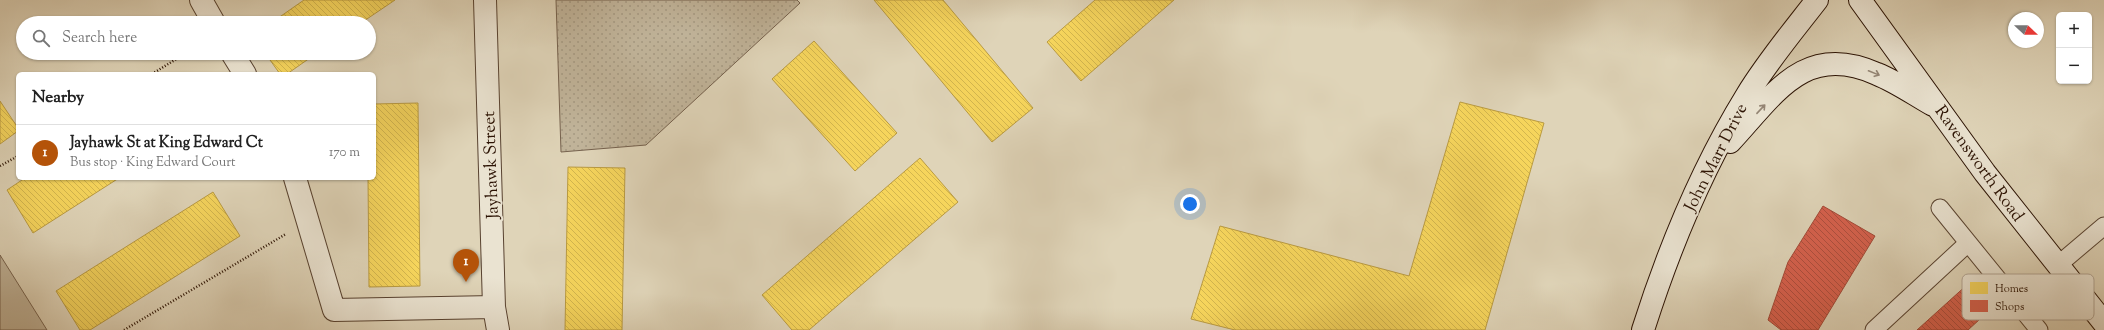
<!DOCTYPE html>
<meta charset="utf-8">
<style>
:root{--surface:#fff;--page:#f6f6f6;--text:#222;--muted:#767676;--line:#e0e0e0;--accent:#b45309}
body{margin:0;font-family:"Sorts Mill Goudy",serif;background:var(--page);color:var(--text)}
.controls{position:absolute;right:12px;top:12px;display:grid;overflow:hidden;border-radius:6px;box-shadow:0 1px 3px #0004}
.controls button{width:36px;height:36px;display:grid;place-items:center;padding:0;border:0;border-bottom:1px solid var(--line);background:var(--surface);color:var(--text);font:20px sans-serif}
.compass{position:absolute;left:2008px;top:12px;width:36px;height:36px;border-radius:50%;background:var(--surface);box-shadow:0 1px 3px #0004;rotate:112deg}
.you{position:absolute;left:1190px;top:204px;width:14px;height:14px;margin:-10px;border:3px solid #fff;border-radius:50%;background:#1a73e8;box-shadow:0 0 0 6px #1a73e833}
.badge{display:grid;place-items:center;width:26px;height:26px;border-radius:50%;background:var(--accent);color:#fff;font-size:13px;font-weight:700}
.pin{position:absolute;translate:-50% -33px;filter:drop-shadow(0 1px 2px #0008)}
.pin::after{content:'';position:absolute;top:21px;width:14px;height:12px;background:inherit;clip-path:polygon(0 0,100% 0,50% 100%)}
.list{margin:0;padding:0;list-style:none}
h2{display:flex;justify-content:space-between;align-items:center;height:52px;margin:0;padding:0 16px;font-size:17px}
h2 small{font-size:13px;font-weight:400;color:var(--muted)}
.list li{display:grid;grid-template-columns:26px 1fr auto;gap:12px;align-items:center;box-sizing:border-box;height:56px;padding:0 16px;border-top:1px solid var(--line)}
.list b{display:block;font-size:15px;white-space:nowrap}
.list p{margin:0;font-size:13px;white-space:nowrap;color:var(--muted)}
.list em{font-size:13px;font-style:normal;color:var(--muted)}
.icon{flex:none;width:22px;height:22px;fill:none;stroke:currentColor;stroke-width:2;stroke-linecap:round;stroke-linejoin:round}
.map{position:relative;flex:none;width:2104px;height:330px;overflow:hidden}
.search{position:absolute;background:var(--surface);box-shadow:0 1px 3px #0004;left:16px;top:16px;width:360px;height:44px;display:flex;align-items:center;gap:10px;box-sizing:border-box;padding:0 14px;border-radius:22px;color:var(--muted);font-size:15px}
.panel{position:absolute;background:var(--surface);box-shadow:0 1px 3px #0004;left:16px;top:72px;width:360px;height:108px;border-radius:6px}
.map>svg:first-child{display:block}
</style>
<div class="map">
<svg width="2104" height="330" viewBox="0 0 2104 330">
<defs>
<pattern id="grass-dots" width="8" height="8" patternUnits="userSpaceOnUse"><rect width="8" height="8" fill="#c0b399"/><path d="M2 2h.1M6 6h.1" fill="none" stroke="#a59982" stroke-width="1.8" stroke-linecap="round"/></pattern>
<pattern id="homes-back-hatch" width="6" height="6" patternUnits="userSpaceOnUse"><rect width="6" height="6" fill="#f6d55c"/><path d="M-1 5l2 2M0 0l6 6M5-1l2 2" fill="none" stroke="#d3b64e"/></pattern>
<pattern id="shops-back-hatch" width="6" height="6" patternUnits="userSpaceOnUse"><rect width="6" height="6" fill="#d6604d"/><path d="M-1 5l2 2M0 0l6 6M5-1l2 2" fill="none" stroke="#ae4e3e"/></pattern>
</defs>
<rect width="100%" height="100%" fill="#dfd4b8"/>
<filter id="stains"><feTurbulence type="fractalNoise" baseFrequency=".005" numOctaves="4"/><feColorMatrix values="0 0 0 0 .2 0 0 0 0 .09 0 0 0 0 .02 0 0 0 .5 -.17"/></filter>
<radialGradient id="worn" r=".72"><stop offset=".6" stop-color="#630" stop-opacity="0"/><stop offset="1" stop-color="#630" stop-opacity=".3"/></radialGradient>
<path fill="url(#grass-dots)" stroke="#76624e" d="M 556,0 L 797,0 L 800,3 L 646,145 L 561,152 Z"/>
<path fill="#c0b399" stroke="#76624e" d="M 0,255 L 47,330 L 0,330 Z"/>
<path fill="url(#homes-back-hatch)" stroke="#b99a41" d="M 304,0 L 395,0 L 361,23 L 271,23 Z
M 874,0 L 943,0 L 1033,108 L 992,142 Z
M 1095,0 L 1174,0 L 1081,81 L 1047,42 Z
M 814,41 L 897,133 L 855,171 L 772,79 Z
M 265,53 L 317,53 L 287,74 L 280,74 Z
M 0,101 L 18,128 L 18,131 L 0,144 Z
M 1460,102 L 1544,123 L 1485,330 L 1235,330 L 1191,319 L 1220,226 L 1409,276 Z
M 418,103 L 420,286 L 369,287 L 368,178 L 374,178 L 374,104 Z
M 920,158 L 958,202 L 809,330 L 792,330 L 762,295 Z
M 568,167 L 625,168 L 622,330 L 565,330 Z
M 25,178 L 119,178 L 33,233 L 7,190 Z
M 213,192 L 240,236 L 90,330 L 80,330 L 56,291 Z"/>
<path fill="url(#shops-back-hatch)" stroke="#a34937" d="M 1823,206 L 1875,236 L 1818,330 L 1781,330 L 1768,320 L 1788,262 Z
M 1969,283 L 1991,309 L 1968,330 L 1917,330 Z"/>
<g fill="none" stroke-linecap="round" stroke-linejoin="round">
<defs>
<path id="lane" d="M 1940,208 L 2039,330
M 2058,265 L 2104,226
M 1874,330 L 1968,243"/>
<path id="street" d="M 201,0 L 214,23
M 485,0 L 494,307 L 498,330
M 232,53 L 245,74
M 295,178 L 334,310 L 494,307"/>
<path id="secondary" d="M 1860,0 L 1985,173 L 2104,323
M 1730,142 C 1774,95 1804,41 1877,74 C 1897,82 1915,95 1933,105
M 1643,330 C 1669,248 1702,168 1747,95 C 1767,62 1793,31 1817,0"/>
</defs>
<use href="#lane" stroke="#584230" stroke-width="19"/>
<use href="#street" stroke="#584230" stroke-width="24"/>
<use href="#secondary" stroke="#2b1203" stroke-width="24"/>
<path stroke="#2b1203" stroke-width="2.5" stroke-dasharray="1 2" stroke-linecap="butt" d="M 152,74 L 186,53
M 0,166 L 18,156
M 124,330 L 286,234"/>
<use href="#lane" stroke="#eae3d1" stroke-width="17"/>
<use href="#street" stroke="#eae3d1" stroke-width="22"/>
<use href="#secondary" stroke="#eae3d1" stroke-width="22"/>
</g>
<defs><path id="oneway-shaft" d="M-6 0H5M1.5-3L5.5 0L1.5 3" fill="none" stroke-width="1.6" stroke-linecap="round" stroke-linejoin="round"/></defs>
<g stroke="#948574">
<use href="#oneway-shaft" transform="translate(1874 73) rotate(22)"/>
<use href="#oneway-shaft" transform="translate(1761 109) rotate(-47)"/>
</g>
<g text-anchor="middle" stroke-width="4" stroke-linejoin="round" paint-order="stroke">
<g font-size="17" fill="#2b1203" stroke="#eae3d1">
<text transform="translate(1715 157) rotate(-63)" y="6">John Marr Drive</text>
<text transform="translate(1980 163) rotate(54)" y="6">Ravensworth Road</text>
<text transform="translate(490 165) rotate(-92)" y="6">Jayhawk Street</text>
</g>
</g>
<rect x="1962" y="274" width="132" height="46" rx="6" fill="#eae3d1" stroke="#b1a493" stroke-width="1"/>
<rect x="1970" y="282" width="18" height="12" fill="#f6d55c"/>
<rect x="1970" y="300" width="18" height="12" fill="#d6604d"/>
<g font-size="11" fill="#2b1203">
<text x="1995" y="292">Homes</text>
<text x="1995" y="310">Shops</text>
</g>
<rect width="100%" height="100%" filter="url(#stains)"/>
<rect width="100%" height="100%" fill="url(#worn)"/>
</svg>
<div class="controls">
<button>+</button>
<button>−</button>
</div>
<svg class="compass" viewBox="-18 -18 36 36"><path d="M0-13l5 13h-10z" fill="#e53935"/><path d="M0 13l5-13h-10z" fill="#767676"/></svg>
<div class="you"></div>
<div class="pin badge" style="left:466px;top:282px">1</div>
<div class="search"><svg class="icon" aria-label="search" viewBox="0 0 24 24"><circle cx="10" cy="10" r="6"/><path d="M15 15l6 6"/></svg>Search here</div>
<section class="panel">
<h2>Nearby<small></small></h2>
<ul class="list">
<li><span class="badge">1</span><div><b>Jayhawk St at King Edward Ct</b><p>Bus stop · King Edward Court</p></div><em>170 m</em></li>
</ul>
</section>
</div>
